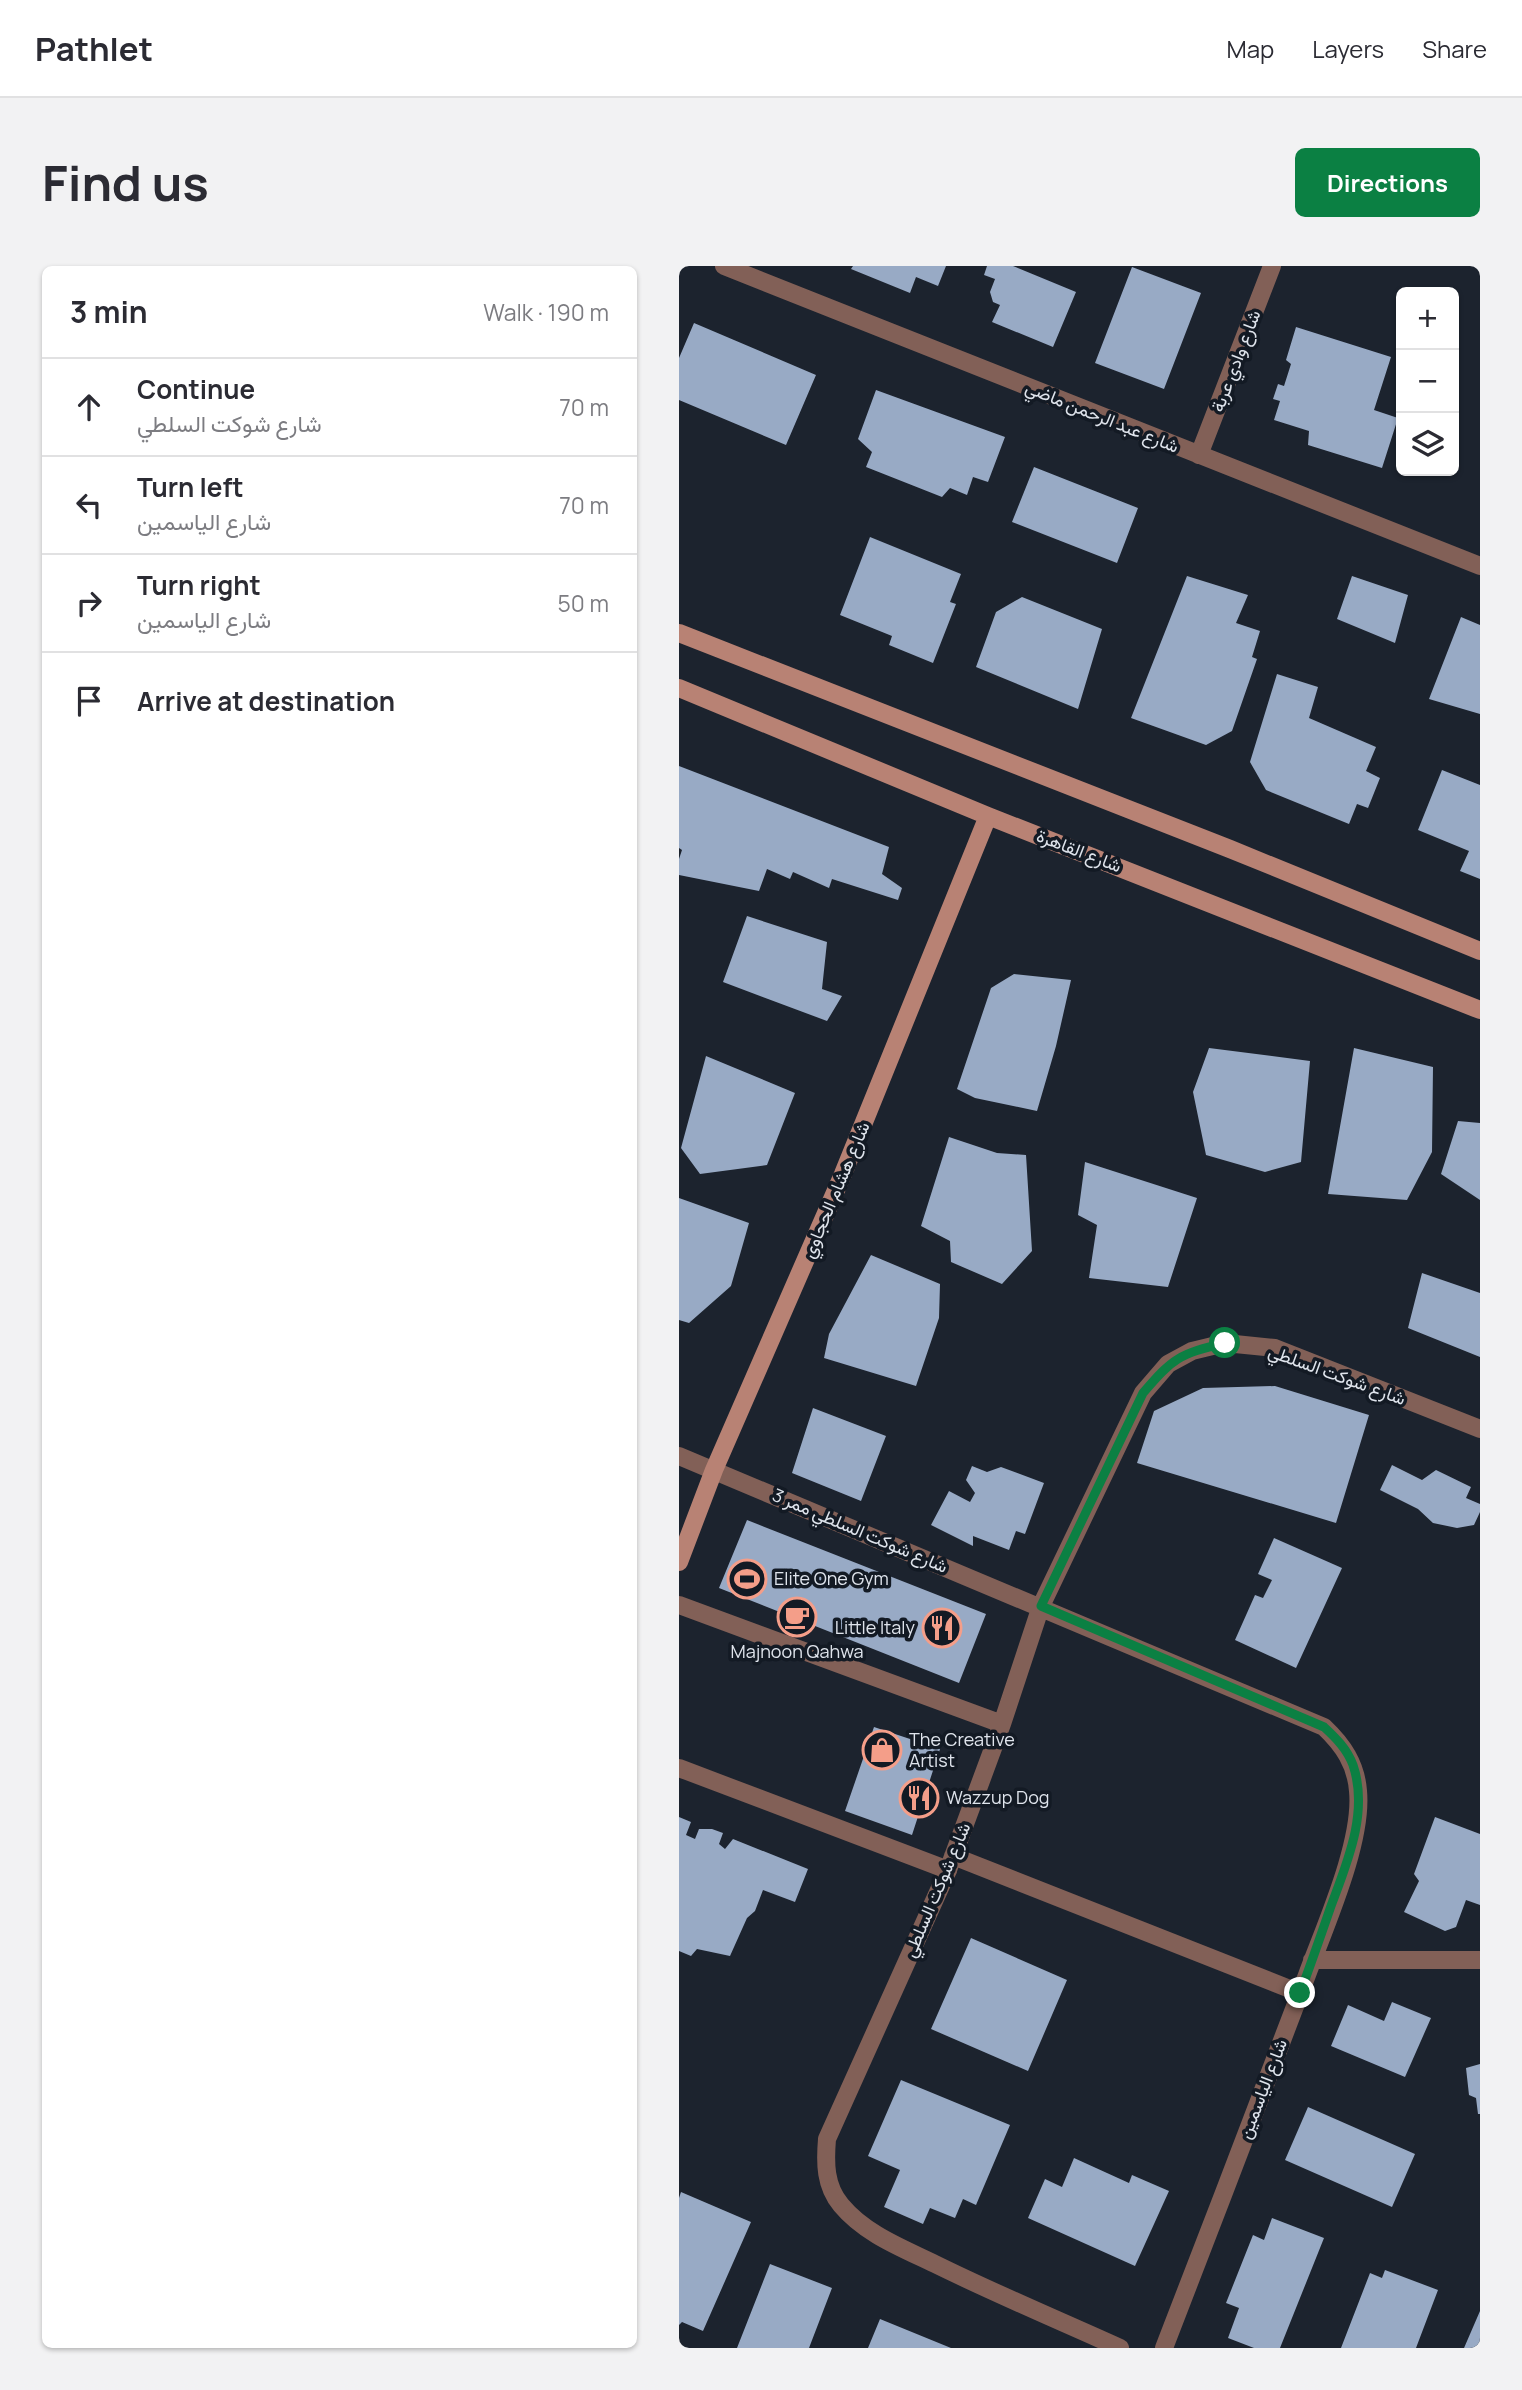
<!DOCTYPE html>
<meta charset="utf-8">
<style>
:root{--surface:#fff;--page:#f2f2f3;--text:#2b2b33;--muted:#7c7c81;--line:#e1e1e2;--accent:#0b8043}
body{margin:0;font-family:Manrope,Vazirmatn,sans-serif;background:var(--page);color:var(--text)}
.controls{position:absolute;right:21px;top:21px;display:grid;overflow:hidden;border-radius:10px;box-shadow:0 2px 5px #0004}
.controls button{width:63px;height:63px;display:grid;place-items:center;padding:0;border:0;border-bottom:2px solid var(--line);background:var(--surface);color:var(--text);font:35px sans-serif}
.stop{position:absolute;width:21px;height:21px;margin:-16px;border:5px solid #0b8043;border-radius:50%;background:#fff}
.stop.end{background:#0b8043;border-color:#fff;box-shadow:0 2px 7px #0008}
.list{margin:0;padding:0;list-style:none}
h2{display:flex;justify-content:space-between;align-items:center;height:91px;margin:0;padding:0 28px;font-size:30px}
h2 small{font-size:23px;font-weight:400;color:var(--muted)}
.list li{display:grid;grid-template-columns:46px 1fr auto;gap:21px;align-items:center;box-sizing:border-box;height:98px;padding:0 28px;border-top:2px solid var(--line)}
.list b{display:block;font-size:26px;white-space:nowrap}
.list p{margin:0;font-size:23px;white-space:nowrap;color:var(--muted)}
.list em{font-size:23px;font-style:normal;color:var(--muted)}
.icon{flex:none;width:38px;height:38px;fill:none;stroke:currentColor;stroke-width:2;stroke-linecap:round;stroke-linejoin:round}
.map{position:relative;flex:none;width:801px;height:2082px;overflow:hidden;border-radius:10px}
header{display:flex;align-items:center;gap:42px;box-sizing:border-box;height:98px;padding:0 35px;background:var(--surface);border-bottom:2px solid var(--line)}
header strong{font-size:33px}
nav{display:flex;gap:38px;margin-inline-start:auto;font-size:24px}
.intro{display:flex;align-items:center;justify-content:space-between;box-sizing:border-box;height:168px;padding:0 42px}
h1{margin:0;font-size:49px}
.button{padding:18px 32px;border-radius:10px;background:var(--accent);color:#fff;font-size:24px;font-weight:700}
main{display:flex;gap:42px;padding:0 42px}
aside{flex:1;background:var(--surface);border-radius:10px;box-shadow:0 2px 5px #0004}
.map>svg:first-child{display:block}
</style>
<header>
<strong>Pathlet</strong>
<nav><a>Map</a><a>Layers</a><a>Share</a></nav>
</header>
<div class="intro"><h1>Find us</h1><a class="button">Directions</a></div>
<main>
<aside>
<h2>3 min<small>Walk · 190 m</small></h2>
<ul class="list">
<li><svg class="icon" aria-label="ahead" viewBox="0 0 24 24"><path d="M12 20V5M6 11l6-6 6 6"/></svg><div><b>Continue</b><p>شارع شوكت السلطي</p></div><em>70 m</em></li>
<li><svg class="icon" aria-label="left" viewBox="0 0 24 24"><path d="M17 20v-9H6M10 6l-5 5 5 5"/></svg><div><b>Turn left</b><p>شارع الياسمين</p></div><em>70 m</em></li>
<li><svg class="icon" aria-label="right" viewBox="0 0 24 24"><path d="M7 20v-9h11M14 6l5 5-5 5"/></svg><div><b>Turn right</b><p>شارع الياسمين</p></div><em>50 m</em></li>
<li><svg class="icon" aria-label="arrive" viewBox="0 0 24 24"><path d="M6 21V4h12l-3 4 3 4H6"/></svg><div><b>Arrive at destination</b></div></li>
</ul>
</aside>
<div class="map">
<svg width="801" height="2082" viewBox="0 0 801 2082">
<rect width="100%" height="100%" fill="#1c232e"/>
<path fill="#98aac5" d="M 174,0 L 267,0 L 259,20 L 237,11 L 231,27 L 172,3 Z
M 308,0 L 334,0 L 397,26 L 374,81 L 313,56 L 321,39 L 314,36 L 311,26 L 316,13 L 305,9 Z
M 453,1 L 522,27 L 485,123 L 416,97 Z
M 15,57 L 137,109 L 107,179 L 0,134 L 0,92 Z
M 617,61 L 712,91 L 695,144 L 719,152 L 703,202 L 629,179 L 630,165 L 595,154 L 601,135 L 594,133 L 599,118 L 605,120 L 612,98 L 607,94 Z
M 197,124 L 326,171 L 309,216 L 294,211 L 288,229 L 271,222 L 263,231 L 187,201 L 193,186 L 179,173 Z
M 355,201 L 459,242 L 438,297 L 333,256 Z
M 191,271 L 282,308 L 271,336 L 277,338 L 254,397 L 210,379 L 213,370 L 161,349 Z
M 508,310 L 569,329 L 557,357 L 581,365 L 573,391 L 578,393 L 553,465 L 527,479 L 452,452 Z
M 673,310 L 729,329 L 716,377 L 658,353 Z
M 343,331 L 423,363 L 399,443 L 297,401 L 317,346 Z
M 782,351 L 801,359 L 801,448 L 750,433 Z
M 598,408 L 639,421 L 630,452 L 697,481 L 687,505 L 701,512 L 689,542 L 678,538 L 670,558 L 587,524 L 571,496 Z
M 0,500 L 210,581 L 203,608 L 223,622 L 219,634 L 153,613 L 150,622 L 114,606 L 111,613 L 88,603 L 80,625 L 0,609 L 0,593 L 3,584 L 0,582 Z
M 763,504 L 801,519 L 801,613 L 781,605 L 790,585 L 739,564 Z
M 68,650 L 148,676 L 143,723 L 163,730 L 148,755 L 44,716 Z
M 335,708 L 392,714 L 377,780 L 358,845 L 296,832 L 278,823 L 312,722 Z
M 530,782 L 631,795 L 622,896 L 586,906 L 527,889 L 514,826 Z
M 675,782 L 754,801 L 753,886 L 728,934 L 649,928 Z
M 27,790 L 116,827 L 88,899 L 21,908 L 2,882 Z
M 779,855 L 801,857 L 801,934 L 762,908 Z
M 270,871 L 318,887 L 347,889 L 353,985 L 323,1018 L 272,996 L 271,975 L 242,960 Z
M 406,896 L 518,932 L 489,1021 L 410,1012 L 418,959 L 399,949 Z
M 0,932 L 70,957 L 52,1020 L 10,1057 L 0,1054 Z
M 192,989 L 261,1018 L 260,1052 L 237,1120 L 145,1092 L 150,1068 Z
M 743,1007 L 801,1027 L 801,1091 L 729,1062 Z
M 596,1120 L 690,1149 L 657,1257 L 458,1197 L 475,1145 L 524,1122 Z
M 134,1142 L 207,1170 L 182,1235 L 113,1207 Z
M 713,1199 L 743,1214 L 757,1204 L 792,1221 L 787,1232 L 801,1238 L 801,1246 L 795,1259 L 778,1262 L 754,1257 L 739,1243 L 701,1224 Z
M 293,1200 L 308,1206 L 322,1201 L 365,1217 L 346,1268 L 337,1265 L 330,1284 L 294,1270 L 294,1280 L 252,1259 L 270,1225 L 291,1236 L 296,1227 L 287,1214 Z
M 68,1254 L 307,1348 L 280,1417 L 40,1322 Z
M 595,1272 L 663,1302 L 617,1402 L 556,1374 L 576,1329 L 584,1332 L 593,1314 L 579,1308 Z
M 195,1461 L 261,1483 L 233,1569 L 166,1545 Z
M 0,1551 L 12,1556 L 7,1569 L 16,1573 L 20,1563 L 33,1563 L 44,1567 L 40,1578 L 46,1583 L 54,1573 L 129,1603 L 116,1636 L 84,1624 L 76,1645 L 68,1652 L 51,1690 L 18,1683 L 12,1690 L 0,1685 Z
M 756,1551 L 801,1568 L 801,1639 L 787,1634 L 777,1661 L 766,1665 L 725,1646 L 740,1615 L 735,1608 Z
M 292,1672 L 388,1714 L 349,1805 L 252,1763 Z
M 713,1736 L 752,1752 L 726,1811 L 652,1780 L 669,1739 L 705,1755 Z
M 801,1798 L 801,1848 L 799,1848 L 797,1832 L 790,1829 L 787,1802 Z
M 222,1814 L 331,1859 L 297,1939 L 284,1933 L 276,1952 L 251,1942 L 244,1958 L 205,1941 L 221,1904 L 189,1890 Z
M 629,1841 L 736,1888 L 713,1941 L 606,1894 Z
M 395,1892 L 450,1917 L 453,1909 L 490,1925 L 456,2000 L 349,1952 L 366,1913 L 383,1921 Z
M 2,1926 L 72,1956 L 24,2065 L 3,2056 L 0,2059 L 0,1932 Z
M 593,1952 L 645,1972 L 601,2082 L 575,2082 L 549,2072 L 560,2042 L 547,2037 L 574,1969 L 585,1974 Z
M 91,1998 L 153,2022 L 130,2082 L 58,2082 Z
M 706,2004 L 759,2024 L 737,2082 L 662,2082 L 691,2007 L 703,2012 Z
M 801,2045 L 801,2082 L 785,2082 Z
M 201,2053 L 272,2082 L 189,2082 Z"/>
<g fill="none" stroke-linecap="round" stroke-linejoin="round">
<path stroke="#826057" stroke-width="18" d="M 0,1502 L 269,1604"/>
<path stroke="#826057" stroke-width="18" d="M 45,0 L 801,300
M 520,189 L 593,0
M 0,1190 L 645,1461 C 664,1479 677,1498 679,1525 C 684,1576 646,1660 628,1709 C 581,1833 533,1958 485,2082
M 0,1339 L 323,1458
M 274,1590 L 621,1727
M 633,1694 L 801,1694
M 441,2082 C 379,2054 317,2028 256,1998 C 223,1982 186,1968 162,1939 C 146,1920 146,1897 148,1873 L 269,1604 L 323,1458 L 362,1340 L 464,1127 L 489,1098 L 513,1085 L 546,1077 L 596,1082 L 801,1163"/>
<path stroke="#b88274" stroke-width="18" d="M 0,367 L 551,583 L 801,685
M 0,422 L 309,550 L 801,744
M 0,1296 L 35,1204 L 164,908 L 309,550"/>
</g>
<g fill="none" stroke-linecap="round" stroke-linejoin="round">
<path stroke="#0b8043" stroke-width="9" d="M 546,1077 C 500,1088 494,1092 464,1127 L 362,1340 L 645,1461 C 657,1472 668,1483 674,1499 C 690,1546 668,1597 652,1640 C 642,1669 632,1698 621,1727"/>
</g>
<defs>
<symbol id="stadium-ring" viewBox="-11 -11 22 22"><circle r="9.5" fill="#131a24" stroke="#f49e89" stroke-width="1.5"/><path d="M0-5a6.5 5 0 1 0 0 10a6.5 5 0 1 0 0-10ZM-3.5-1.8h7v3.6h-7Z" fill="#f49e89"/></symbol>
<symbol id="cafe-ring" viewBox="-11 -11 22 22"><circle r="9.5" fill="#131a24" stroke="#f49e89" stroke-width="1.5"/><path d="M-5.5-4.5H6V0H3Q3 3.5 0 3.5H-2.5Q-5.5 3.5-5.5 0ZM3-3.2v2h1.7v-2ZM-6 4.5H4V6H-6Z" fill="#f49e89"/></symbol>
<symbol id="restaurant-ring" viewBox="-11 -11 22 22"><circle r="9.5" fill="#131a24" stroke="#f49e89" stroke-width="1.5"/><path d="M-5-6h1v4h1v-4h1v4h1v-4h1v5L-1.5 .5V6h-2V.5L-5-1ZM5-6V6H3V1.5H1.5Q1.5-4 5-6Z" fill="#f49e89"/></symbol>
<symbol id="shop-ring" viewBox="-11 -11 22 22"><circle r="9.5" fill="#131a24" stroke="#f49e89" stroke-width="1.5"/><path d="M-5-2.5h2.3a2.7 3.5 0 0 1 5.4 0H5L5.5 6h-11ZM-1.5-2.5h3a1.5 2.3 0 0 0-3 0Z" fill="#f49e89"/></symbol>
</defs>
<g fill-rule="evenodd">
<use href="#stadium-ring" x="46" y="1291" width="44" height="44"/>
<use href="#cafe-ring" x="96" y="1329" width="44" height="44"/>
<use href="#restaurant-ring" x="241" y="1340" width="44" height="44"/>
<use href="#shop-ring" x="181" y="1462" width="44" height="44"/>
<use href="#restaurant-ring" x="218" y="1510" width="44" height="44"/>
</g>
<g text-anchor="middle" stroke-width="7" stroke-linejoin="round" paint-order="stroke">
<g font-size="18" fill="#dfe4ec" stroke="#131a24">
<text transform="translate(557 95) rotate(-69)" y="6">شارع وادي عربة</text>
<text transform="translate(423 151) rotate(22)" y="6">شارع عبد الرحمن ماضي</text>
<text transform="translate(400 585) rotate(21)" y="6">شارع القاهرة</text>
<text transform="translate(157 924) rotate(-67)" y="6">شارع هشام الحجاوي</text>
<text transform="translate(658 1109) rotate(20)" y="6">شارع شوكت السلطي</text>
<text transform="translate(181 1265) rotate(23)" y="6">شارع شوكت السلطي ممر 3</text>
<text transform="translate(258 1624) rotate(-67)" y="6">شارع شوكت السلطي</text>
<text transform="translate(584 1823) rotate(-69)" y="6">شارع الياسمين</text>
</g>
<g font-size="18" fill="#dfe4ec" stroke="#131a24" text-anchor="start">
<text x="95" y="1319">Elite One Gym</text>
<text x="236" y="1368" text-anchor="end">Little Italy</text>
<text x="118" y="1392" text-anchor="middle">Majnoon Qahwa</text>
<text x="230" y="1480">The Creative<tspan x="230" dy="21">Artist</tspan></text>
<text x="267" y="1538">Wazzup Dog</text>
</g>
</g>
</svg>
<div class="controls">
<button>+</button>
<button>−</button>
<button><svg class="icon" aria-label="layers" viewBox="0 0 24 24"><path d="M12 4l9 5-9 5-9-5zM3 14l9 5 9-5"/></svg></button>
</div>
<div class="stop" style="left:546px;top:1077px"></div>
<div class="stop end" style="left:621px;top:1727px"></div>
</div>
</main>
